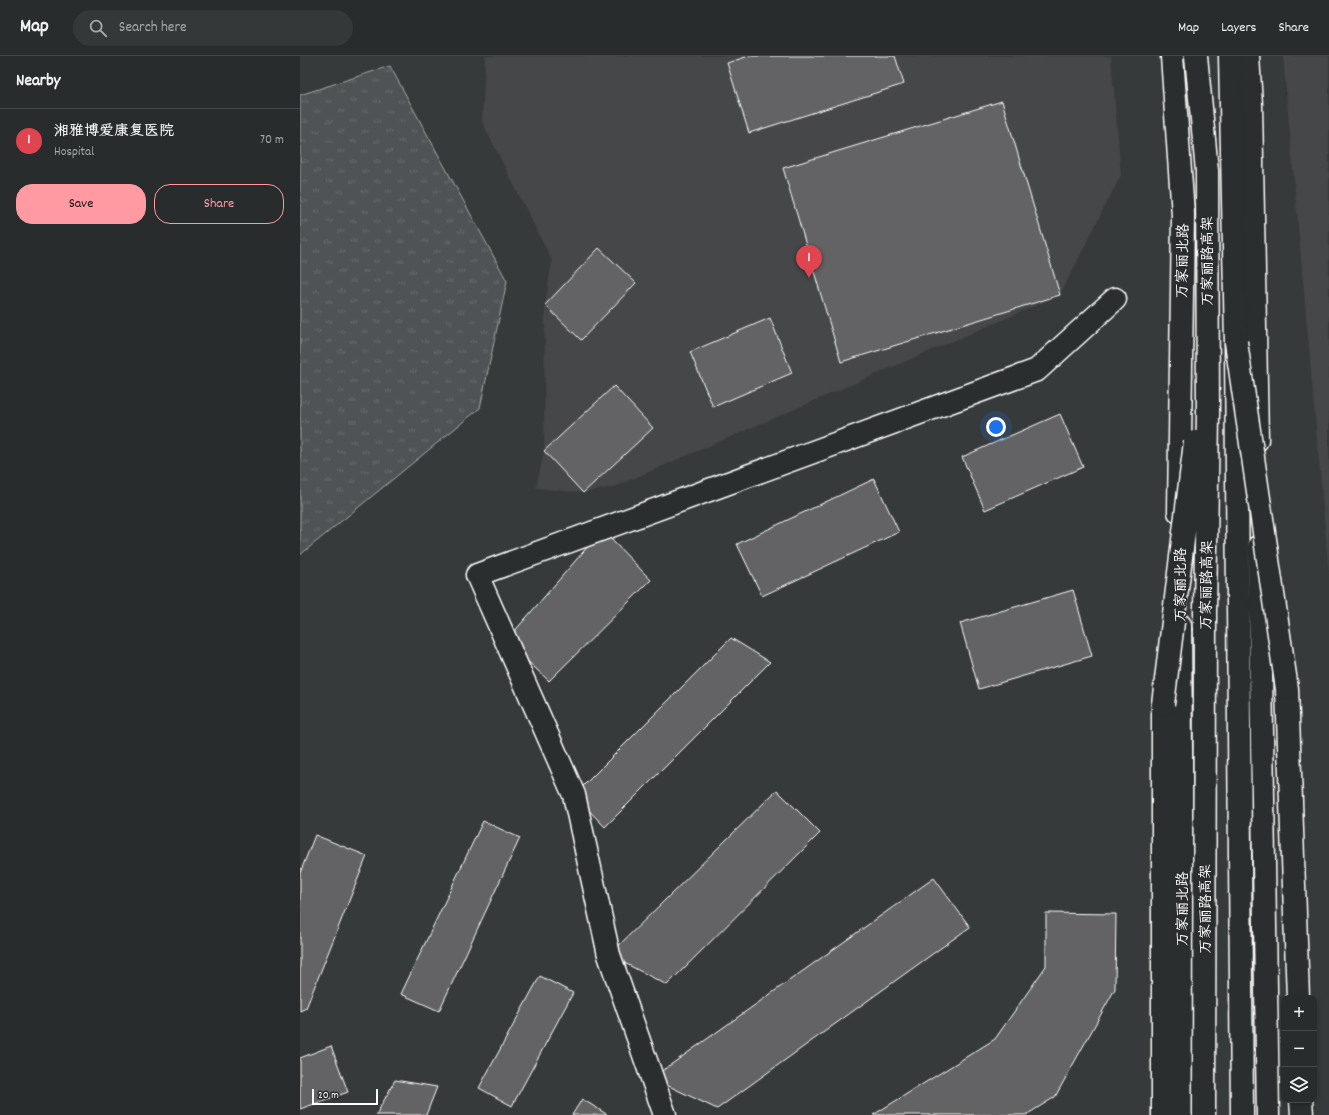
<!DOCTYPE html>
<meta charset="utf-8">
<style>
:root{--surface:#292c2c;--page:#353838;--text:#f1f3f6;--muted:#a5a7a9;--line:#454848;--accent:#ff9aa2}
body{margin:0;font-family:Dekko,"LXGW WenKai TC",sans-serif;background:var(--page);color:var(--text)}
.controls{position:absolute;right:12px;bottom:12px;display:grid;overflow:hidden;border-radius:8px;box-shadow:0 2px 6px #0003}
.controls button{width:36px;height:36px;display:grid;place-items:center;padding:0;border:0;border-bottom:1px solid var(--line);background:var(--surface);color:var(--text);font:20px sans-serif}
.scale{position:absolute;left:12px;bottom:10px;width:66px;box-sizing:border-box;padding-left:4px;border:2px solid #fff;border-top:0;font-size:11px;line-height:14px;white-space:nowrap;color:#fff;-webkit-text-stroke:3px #2a2d2e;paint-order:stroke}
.you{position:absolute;left:696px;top:371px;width:14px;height:14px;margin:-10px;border:3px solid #fff;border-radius:50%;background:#1a73e8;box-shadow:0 0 0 6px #1a73e833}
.badge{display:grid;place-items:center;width:26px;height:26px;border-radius:50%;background:var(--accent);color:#fff;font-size:13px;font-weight:700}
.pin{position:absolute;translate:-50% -33px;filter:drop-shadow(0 1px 2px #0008)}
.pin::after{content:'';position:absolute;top:21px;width:14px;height:12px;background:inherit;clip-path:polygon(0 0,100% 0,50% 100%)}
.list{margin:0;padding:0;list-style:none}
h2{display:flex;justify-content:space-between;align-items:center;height:52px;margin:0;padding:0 16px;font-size:17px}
h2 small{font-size:13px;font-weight:400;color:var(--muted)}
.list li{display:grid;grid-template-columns:26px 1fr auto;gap:12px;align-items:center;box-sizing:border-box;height:64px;padding:0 16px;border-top:1px solid var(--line)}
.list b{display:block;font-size:15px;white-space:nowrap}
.list p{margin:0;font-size:13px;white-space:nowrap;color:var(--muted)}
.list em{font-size:13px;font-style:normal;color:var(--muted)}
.actions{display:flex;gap:8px;padding:12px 16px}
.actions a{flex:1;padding:9px 0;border:1px solid var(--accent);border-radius:16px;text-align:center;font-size:14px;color:var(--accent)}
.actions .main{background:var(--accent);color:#111}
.icon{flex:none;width:22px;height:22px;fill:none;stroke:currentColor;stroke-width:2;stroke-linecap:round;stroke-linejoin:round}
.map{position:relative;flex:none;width:1029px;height:1059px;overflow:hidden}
header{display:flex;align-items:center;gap:24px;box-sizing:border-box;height:56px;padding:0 20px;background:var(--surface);border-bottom:1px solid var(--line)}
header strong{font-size:19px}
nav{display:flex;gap:22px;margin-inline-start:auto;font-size:14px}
.search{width:280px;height:36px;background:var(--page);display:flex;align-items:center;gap:10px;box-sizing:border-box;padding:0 14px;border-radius:22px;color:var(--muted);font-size:15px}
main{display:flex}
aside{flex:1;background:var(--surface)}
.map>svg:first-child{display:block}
</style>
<header>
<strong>Map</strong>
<div class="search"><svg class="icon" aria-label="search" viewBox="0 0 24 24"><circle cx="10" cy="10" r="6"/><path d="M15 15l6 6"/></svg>Search here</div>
<nav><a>Map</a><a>Layers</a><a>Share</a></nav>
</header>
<main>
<aside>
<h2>Nearby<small></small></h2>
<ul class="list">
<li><span class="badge" style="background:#e0444e">1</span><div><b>湘雅博爱康复医院</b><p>Hospital</p></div><em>70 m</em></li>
</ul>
<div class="actions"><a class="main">Save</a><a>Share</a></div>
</aside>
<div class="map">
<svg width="1029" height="1059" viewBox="0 0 1029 1059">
<defs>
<pattern id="grass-tufts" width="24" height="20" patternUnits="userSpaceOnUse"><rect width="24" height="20" fill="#505354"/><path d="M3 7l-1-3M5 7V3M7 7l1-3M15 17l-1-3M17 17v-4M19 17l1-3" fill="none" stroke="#6a6d6e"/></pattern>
</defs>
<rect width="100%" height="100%" fill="#373a3b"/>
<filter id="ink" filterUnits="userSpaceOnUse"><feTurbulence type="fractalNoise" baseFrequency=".025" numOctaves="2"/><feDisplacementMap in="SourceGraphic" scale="8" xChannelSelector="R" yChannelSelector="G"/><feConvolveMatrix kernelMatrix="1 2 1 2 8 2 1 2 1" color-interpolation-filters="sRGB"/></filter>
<g filter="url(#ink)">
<path fill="#444748" d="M 185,0 L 811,0 L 821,119 L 760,239 L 314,431 L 283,437 L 236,432 L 244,395 L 245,249 L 252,205 L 182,66 Z
M 983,0 L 1029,0 L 1029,518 Z"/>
<path fill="url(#grass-tufts)" stroke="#a8a9aa" d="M 90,10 L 207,225 L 180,352 L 0,499 L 0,39 Z"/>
<path fill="#636465" stroke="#fff" d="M 449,0 L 595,0 L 604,28 L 449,77 L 427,7 Z
M 702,45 L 760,239 L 541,306 L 483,112 Z
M 299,192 L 336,227 L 281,284 L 245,249 Z
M 470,262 L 492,317 L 413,351 L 390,296 Z
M 314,330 L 353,372 L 283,437 L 244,395 Z
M 760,358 L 783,411 L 685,454 L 662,401 Z
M 574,423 L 599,476 L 462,540 L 437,488 Z
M 302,474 L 351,524 L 249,625 L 206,585 Z
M 773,534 L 792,600 L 679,633 L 660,567 Z
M 431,582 L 470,606 L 305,771 L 274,739 Z
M 477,734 L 520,777 L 367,929 L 309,899 Z
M 183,765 L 220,782 L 139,955 L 101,938 Z
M 15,779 L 67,800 L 6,952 L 0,955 L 0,817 Z
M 634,822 L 670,871 L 417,1053 L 352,1022 Z
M 746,857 L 816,858 L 815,933 L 755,1041 L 726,1059 L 573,1059 L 695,983 L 746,910 Z
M 240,920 L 273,937 L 212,1050 L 179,1032 Z
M 31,990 L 48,1036 L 0,1053 L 0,1002 Z
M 95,1024 L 137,1031 L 126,1059 L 76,1059 Z
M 282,1043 L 308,1059 L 272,1059 Z"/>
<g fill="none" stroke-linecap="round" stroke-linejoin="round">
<defs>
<path id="street" d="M 365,1059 L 309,899 L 274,739 L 177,519 L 737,314 L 815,243"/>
<path id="primary" d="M 872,0 L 883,159 L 879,456
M 948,0 L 951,49 L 957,384
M 959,490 L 968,1059
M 880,569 L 883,948 L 881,1059"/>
<path id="highway" d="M 930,0 L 936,286 L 942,1059
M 987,633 L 998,942
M 863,648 L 863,1059
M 1001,1044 L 1002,1059"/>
</defs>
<use href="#street" stroke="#fff" stroke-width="25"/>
<use href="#primary" stroke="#fff" stroke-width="25"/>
<use href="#highway" stroke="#fff" stroke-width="25"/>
<use href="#street" stroke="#2a2d2e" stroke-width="22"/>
<use href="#primary" stroke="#2a2d2e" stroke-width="22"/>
<use href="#highway" stroke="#2a2d2e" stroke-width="22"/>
<defs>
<path id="highway-bridge" d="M 896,0 L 907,115 L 908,358 L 905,556 L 904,1059
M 936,286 L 987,633
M 863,648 L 895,386"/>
</defs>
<use href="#highway-bridge" stroke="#fff" stroke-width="25" stroke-linecap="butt"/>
<use href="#highway-bridge" stroke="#2a2d2e" stroke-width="22"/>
</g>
</g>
<g text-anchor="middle" stroke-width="3.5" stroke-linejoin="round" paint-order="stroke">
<g font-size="15" fill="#fff" stroke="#2a2d2e">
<text transform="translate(882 205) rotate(-89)" y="5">万家丽北路</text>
<text transform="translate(907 205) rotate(-90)" y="5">万家丽路高架</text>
<text transform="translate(880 529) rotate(-90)" y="5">万家丽北路</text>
<text transform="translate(906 529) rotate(-89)" y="5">万家丽路高架</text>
<text transform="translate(882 853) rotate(-90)" y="5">万家丽北路</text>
<text transform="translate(905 853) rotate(-90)" y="5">万家丽路高架</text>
</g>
</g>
</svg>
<div class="controls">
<button>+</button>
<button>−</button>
<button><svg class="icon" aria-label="layers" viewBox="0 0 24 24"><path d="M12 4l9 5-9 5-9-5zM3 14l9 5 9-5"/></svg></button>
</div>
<div class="scale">20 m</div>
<div class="you"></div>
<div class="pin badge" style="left:509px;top:222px;background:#e0444e">1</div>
</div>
</main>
